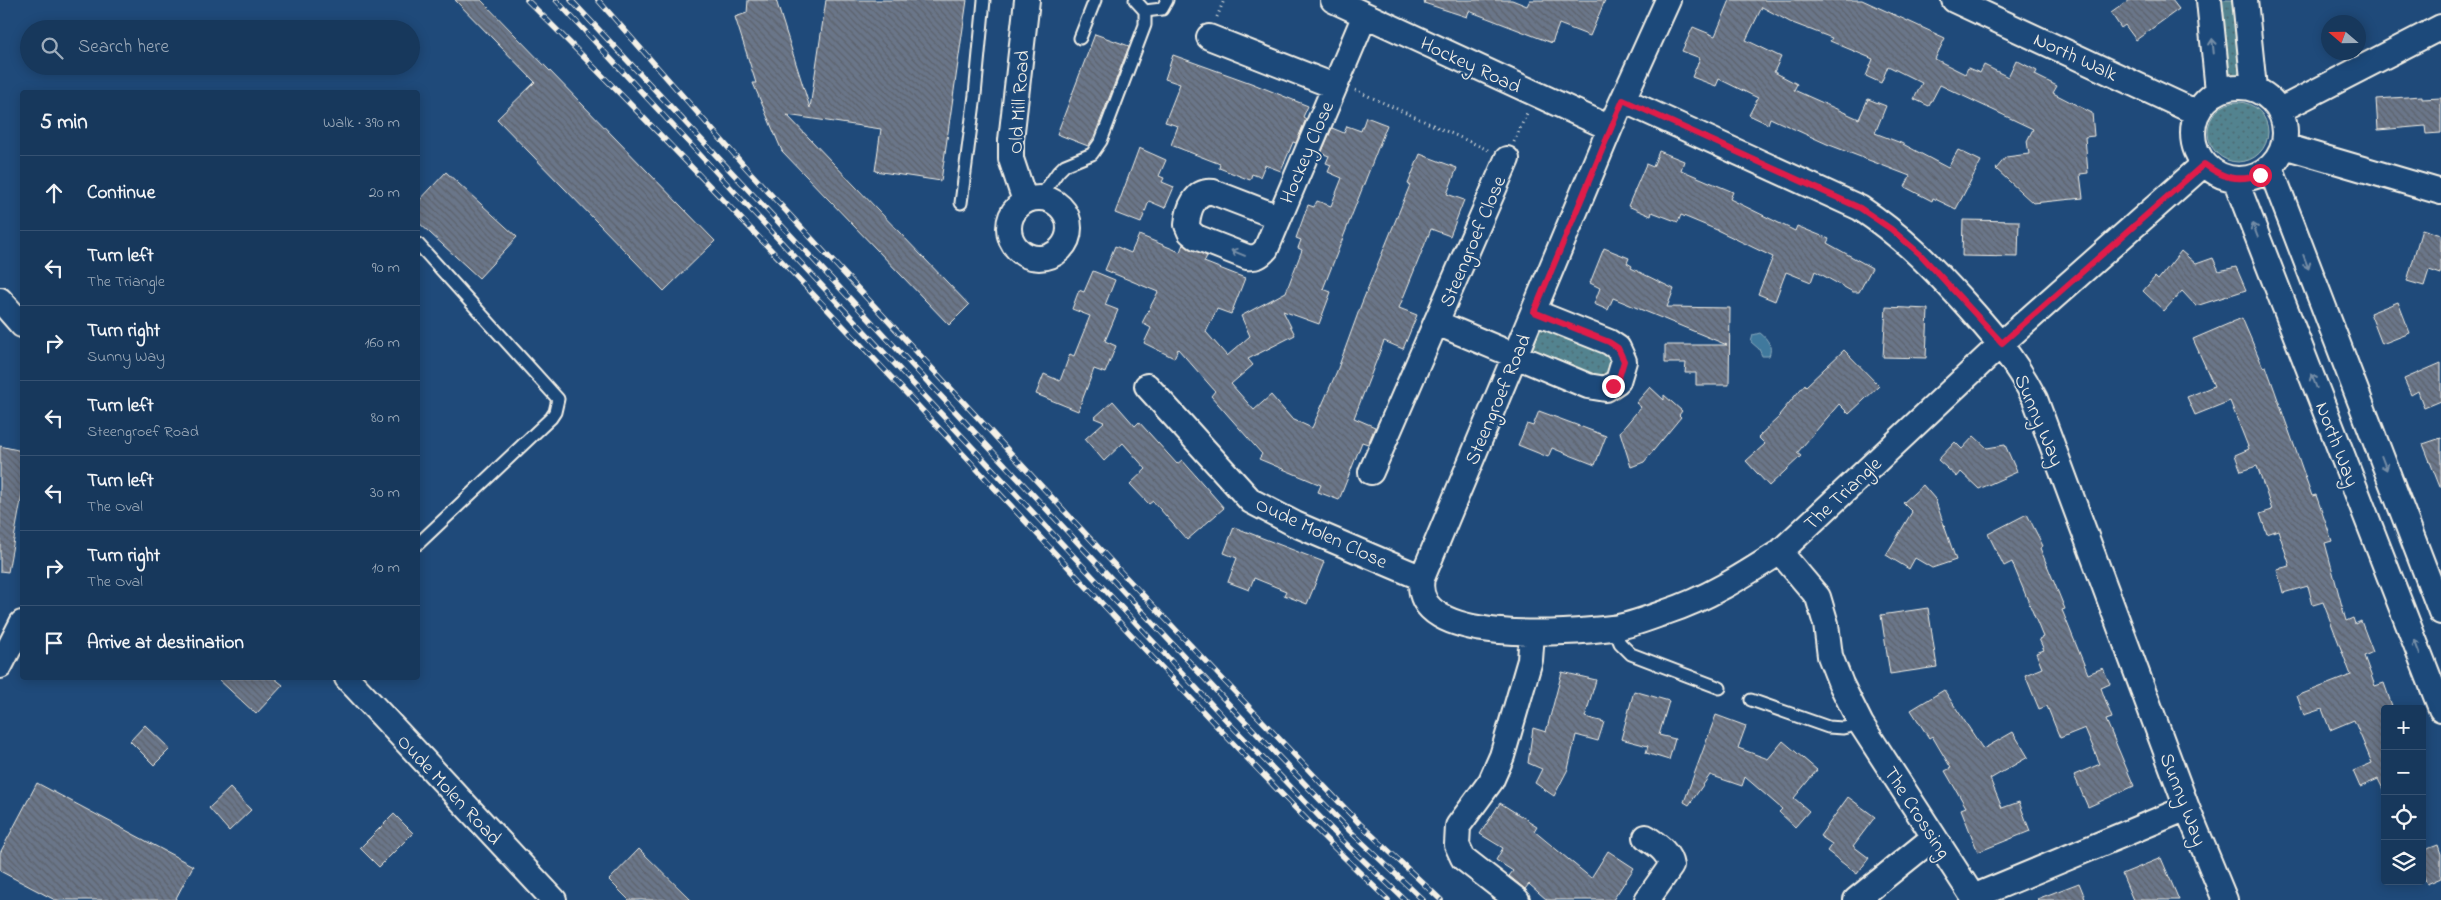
<!DOCTYPE html>
<meta charset="utf-8">
<style>
:root{--surface:#17385c;--page:#244365;--text:#f1f3f6;--muted:#9eacbb;--line:#365272}
body{margin:0;font-family:"Indie Flower",sans-serif;background:var(--page);color:var(--text)}
.controls{position:absolute;right:15px;bottom:15px;display:grid;overflow:hidden;border-radius:5px;box-shadow:0 2px 12px #0003}
.controls button{width:45px;height:45px;display:grid;place-items:center;padding:0;border:0;border-bottom:1px solid var(--line);background:var(--surface);color:var(--text);font:25px sans-serif}
.compass{position:absolute;left:2321px;top:15px;width:45px;height:45px;border-radius:50%;background:var(--surface);box-shadow:0 2px 12px #0003;rotate:290deg}
.stop{position:absolute;width:15px;height:15px;margin:-11px;border:4px solid #e11d48;border-radius:50%;background:#fff}
.stop.end{background:#e11d48;border-color:#fff;box-shadow:0 1px 5px #0008}
.list{margin:0;padding:0;list-style:none}
h2{display:flex;justify-content:space-between;align-items:center;height:65px;margin:0;padding:0 20px;font-size:21px}
h2 small{font-size:16px;font-weight:400;color:var(--muted)}
.list li{display:grid;grid-template-columns:32px 1fr auto;gap:15px;align-items:center;box-sizing:border-box;height:75px;padding:0 20px;border-top:1px solid var(--line)}
.list b{display:block;font-size:19px;white-space:nowrap}
.list p{margin:0;font-size:16px;white-space:nowrap;color:var(--muted)}
.list em{font-size:16px;font-style:normal;color:var(--muted)}
.icon{flex:none;width:28px;height:28px;fill:none;stroke:currentColor;stroke-width:2;stroke-linecap:round;stroke-linejoin:round}
.map{position:relative;flex:none;width:2441px;height:900px;overflow:hidden}
.search{position:absolute;background:var(--surface);box-shadow:0 2px 12px #0003;left:20px;top:20px;width:400px;height:55px;display:flex;align-items:center;gap:12px;box-sizing:border-box;padding:0 18px;border-radius:28px;color:var(--muted);font-size:19px}
.panel{position:absolute;background:var(--surface);box-shadow:0 2px 12px #0003;left:20px;top:90px;width:400px;height:590px;border-radius:5px}
.map>svg:first-child{display:block}
</style>
<div class="map">
<svg width="2441" height="900" viewBox="0 0 2441 900">
<defs>
<pattern id="grass-dots" width="8" height="8" patternUnits="userSpaceOnUse" patternTransform="scale(1.25)"><rect width="8" height="8" fill="#52838f"/><path d="M2 2h.1M6 6h.1" fill="none" stroke="#4e6b72" stroke-width="1.8" stroke-linecap="round"/></pattern>
<pattern id="building-back-hatch" width="6" height="6" patternUnits="userSpaceOnUse" patternTransform="scale(1.25)"><rect width="6" height="6" fill="#6b7689"/><path d="M-1 5l2 2M0 0l6 6M5-1l2 2" fill="none" stroke="#5c616b"/></pattern>
</defs>
<rect width="100%" height="100%" fill="#1f4a7a"/>
<filter id="ink" filterUnits="userSpaceOnUse"><feTurbulence type="fractalNoise" baseFrequency=".02" numOctaves="2"/><feDisplacementMap in="SourceGraphic" scale="10" xChannelSelector="R" yChannelSelector="G"/><feConvolveMatrix kernelMatrix="1 2 1 2 8 2 1 2 1" color-interpolation-filters="sRGB"/></filter>
<g filter="url(#ink)">
<path fill="url(#grass-dots)" stroke="#a3babc" d="M 2215,0 L 2235,0 L 2241,70 L 2235,77 L 2228,77 Z
M2208 132a30 30 0 1 1 60 0a30 30 0 1 1-60 0Z
M 1540,327 L 1616,355 L 1605,381 L 1534,353 C 1530,343 1532,334 1540,327 Z"/>
<path fill="#41799d" stroke="#89a9bb" d="M 1760,333 C 1768,339 1773,347 1769,356 L 1762,356 L 1759,349 L 1751,342 L 1753,335 Z"/>
<path fill="url(#building-back-hatch)" stroke="#f4f1e8" d="M 455,0 L 481,0 L 715,241 L 664,291 L 497,119 L 535,82 Z
M 748,0 L 776,0 L 810,108 L 826,0 L 967,0 L 941,181 L 875,171 L 881,129 L 787,115 L 969,305 L 949,325 L 782,151 L 753,83 L 756,83 L 735,17 L 747,13 Z
M 1425,0 L 1512,0 L 1527,6 L 1530,0 L 1605,0 L 1590,36 L 1559,24 L 1552,43 L 1469,11 L 1467,17 L 1424,3 Z
M 1730,0 L 1862,0 L 1945,38 L 1935,59 L 1965,74 L 1968,68 L 1980,73 L 1984,65 L 2008,77 L 2016,60 L 2037,71 L 2035,75 L 2057,86 L 2053,93 L 2092,113 L 2094,136 L 2085,137 L 2088,173 L 2080,174 L 2083,198 L 2033,203 L 1996,169 L 2006,157 L 2029,154 L 2027,141 L 2033,129 L 1940,85 L 1929,106 L 1914,99 L 1922,83 L 1888,66 L 1881,83 L 1866,76 L 1873,59 L 1830,41 L 1832,38 L 1790,22 L 1762,7 L 1746,40 L 1781,57 L 1774,72 L 1797,84 L 1794,90 L 1859,119 L 1868,99 L 1886,106 L 1875,133 L 1901,143 L 1948,168 L 1958,150 L 1981,161 L 1956,209 L 1933,198 L 1932,201 L 1905,187 L 1910,176 L 1827,144 L 1770,118 L 1768,124 L 1749,115 L 1758,98 L 1719,79 L 1716,86 L 1692,77 L 1700,58 L 1682,51 L 1693,27 L 1715,36 Z
M 2129,0 L 2172,0 L 2179,9 L 2136,40 L 2125,25 L 2121,28 L 2111,13 Z
M 1095,34 L 1129,46 L 1094,137 L 1088,146 L 1057,134 Z
M 1173,55 L 1251,83 L 1308,106 L 1303,117 L 1306,119 L 1296,143 L 1293,142 L 1281,171 L 1265,165 L 1260,177 L 1252,174 L 1250,180 L 1219,168 L 1220,164 L 1171,145 L 1178,126 L 1165,122 L 1180,84 L 1165,79 Z
M 2422,96 L 2422,99 L 2441,98 L 2441,133 L 2426,134 L 2425,126 L 2378,130 L 2376,99 Z
M 1366,117 L 1387,125 L 1323,289 L 1331,292 L 1319,324 L 1283,311 L 1295,335 L 1248,359 L 1253,365 L 1231,384 L 1254,410 L 1271,395 L 1292,419 L 1312,428 L 1337,371 L 1361,305 L 1410,185 L 1408,184 L 1420,154 L 1457,168 L 1447,194 L 1464,200 L 1450,236 L 1431,229 L 1399,308 L 1417,315 L 1403,349 L 1384,341 L 1354,418 L 1375,427 L 1368,444 L 1362,442 L 1339,500 L 1318,492 L 1321,485 L 1259,459 L 1262,454 L 1211,396 L 1215,391 L 1178,349 L 1174,358 L 1144,343 L 1151,328 L 1142,323 L 1158,292 L 1105,270 L 1115,246 L 1131,253 L 1139,235 L 1180,252 L 1183,244 L 1207,256 L 1204,262 L 1245,278 L 1231,314 L 1217,309 L 1206,332 L 1227,356 L 1250,336 L 1241,316 L 1286,292 L 1302,250 L 1298,248 L 1301,240 L 1296,238 L 1308,205 L 1314,207 L 1317,201 L 1331,206 L 1342,178 L 1328,172 L 1331,165 L 1326,163 L 1329,156 L 1321,153 L 1332,128 L 1344,133 L 1347,126 L 1361,131 Z
M 1139,148 L 1166,160 L 1159,176 L 1164,178 L 1162,182 L 1174,187 L 1165,208 L 1149,201 L 1141,223 L 1115,213 Z
M 1659,151 L 1684,161 L 1681,170 L 1733,192 L 1730,199 L 1795,231 L 1797,226 L 1829,239 L 1827,243 L 1872,268 L 1859,292 L 1853,292 L 1815,271 L 1811,282 L 1786,272 L 1775,301 L 1758,294 L 1773,257 L 1717,230 L 1681,215 L 1678,222 L 1652,212 L 1651,216 L 1628,206 L 1646,164 L 1653,167 Z
M 446,172 L 517,237 L 479,278 L 418,222 L 418,202 Z
M 1963,220 L 2019,221 L 2018,257 L 1962,256 Z
M 2422,229 L 2441,235 L 2441,274 L 2429,270 L 2424,286 L 2407,281 Z
M 1604,248 L 1629,258 L 1627,263 L 1632,266 L 1631,268 L 1674,289 L 1667,307 L 1730,308 L 1729,385 L 1696,385 L 1696,373 L 1685,373 L 1686,363 L 1665,363 L 1665,345 L 1727,345 L 1613,298 L 1608,310 L 1594,304 L 1600,288 L 1590,283 Z
M 2181,251 L 2196,264 L 2213,258 L 2219,271 L 2236,267 L 2246,290 L 2196,306 L 2182,291 L 2164,311 L 2143,291 L 2155,277 L 2158,280 Z
M 1093,271 L 1115,280 L 1105,305 L 1118,310 L 1105,341 L 1116,346 L 1105,373 L 1094,369 L 1078,411 L 1036,394 L 1044,374 L 1060,381 L 1070,354 L 1074,356 L 1090,316 L 1072,309 L 1079,290 L 1084,292 Z
M 2398,302 L 2410,333 L 2382,344 L 2370,313 Z
M 1886,307 L 1928,309 L 1926,358 L 1883,357 Z
M 2242,318 L 2263,367 L 2266,366 L 2312,496 L 2316,495 L 2332,541 L 2325,543 L 2346,621 L 2353,618 L 2355,624 L 2361,621 L 2373,652 L 2364,656 L 2375,686 L 2384,683 L 2392,706 L 2385,709 L 2385,793 L 2378,779 L 2360,787 L 2353,771 L 2372,763 L 2354,720 L 2330,730 L 2322,709 L 2304,715 L 2297,696 L 2351,675 L 2323,602 L 2313,605 L 2308,586 L 2283,593 L 2277,569 L 2290,566 L 2278,530 L 2267,534 L 2260,514 L 2272,510 L 2257,466 L 2241,471 L 2235,455 L 2249,449 L 2230,401 L 2195,415 L 2187,397 L 2214,386 L 2193,339 Z
M 1844,350 L 1879,386 L 1849,414 L 1839,404 L 1797,453 L 1801,456 L 1769,486 L 1746,461 L 1765,444 L 1758,437 L 1780,416 L 1779,415 L 1805,384 L 1806,386 Z
M 2441,363 L 2441,401 L 2424,408 L 2418,391 L 2411,395 L 2404,379 Z
M 1650,387 L 1664,400 L 1664,395 L 1682,411 L 1679,415 L 1681,417 L 1644,462 L 1631,467 L 1620,432 L 1641,407 L 1636,403 Z
M 1113,401 L 1135,426 L 1139,422 L 1177,464 L 1182,460 L 1224,508 L 1187,540 L 1153,501 L 1149,504 L 1130,484 L 1146,469 L 1123,443 L 1104,461 L 1085,439 L 1104,422 L 1094,418 Z
M 1539,411 L 1606,436 L 1595,465 L 1552,448 L 1548,457 L 1518,445 L 1527,424 L 1533,426 Z
M 1974,436 L 1987,448 L 2005,445 L 2017,472 L 1979,489 L 1961,472 L 1957,477 L 1938,460 L 1955,442 L 1962,449 Z
M 2441,438 L 2441,487 L 2440,487 L 2423,444 Z
M 0,446 L 22,451 L 22,495 L 8,572 L 0,571 Z
M 1923,485 L 1935,499 L 1956,560 L 1932,568 L 1915,558 L 1909,569 L 1886,555 L 1912,512 L 1903,503 Z
M 2027,514 L 2043,546 L 2040,548 L 2065,609 L 2062,610 L 2088,674 L 2103,668 L 2110,684 L 2101,688 L 2112,718 L 2106,720 L 2134,786 L 2088,807 L 2074,775 L 2100,764 L 2085,728 L 2060,738 L 2047,706 L 2039,709 L 2025,675 L 2042,668 L 2036,653 L 2044,650 L 2039,639 L 2043,637 L 2012,562 L 2004,566 L 1988,534 Z
M 1234,527 L 1324,562 L 1307,604 L 1284,595 L 1286,591 L 1254,578 L 1249,590 L 1228,582 L 1237,558 L 1224,553 Z
M 1928,608 L 1937,667 L 1890,674 L 1881,615 Z
M 1562,672 L 1596,680 L 1585,717 L 1604,722 L 1598,741 L 1576,735 L 1568,769 L 1554,796 L 1535,783 L 1542,769 L 1528,763 L 1533,728 L 1546,732 Z
M 217,678 L 274,678 L 283,685 L 256,714 Z
M 1944,690 L 1983,749 L 2013,732 L 2028,757 L 1990,779 L 2002,808 L 2019,802 L 2030,831 L 1978,852 L 1961,809 L 1966,807 L 1945,771 L 1951,768 L 1932,736 L 1929,738 L 1911,710 Z
M 1634,691 L 1669,701 L 1659,735 L 1675,739 L 1669,760 L 1646,753 L 1648,746 L 1621,739 Z
M 1716,715 L 1746,726 L 1738,748 L 1768,759 L 1783,741 L 1817,770 L 1794,798 L 1809,811 L 1795,827 L 1779,812 L 1782,809 L 1745,777 L 1742,786 L 1710,775 L 1689,805 L 1684,802 Z
M 145,725 L 170,749 L 154,765 L 130,741 Z
M 37,783 L 193,866 L 175,900 L 55,900 L 0,871 L 0,853 Z
M 230,788 L 251,810 L 229,831 L 209,808 Z
M 1848,797 L 1875,817 L 1853,846 L 1869,858 L 1857,874 L 1827,851 L 1832,844 L 1820,836 Z
M 1500,803 L 1537,826 L 1534,831 L 1591,878 L 1608,851 L 1634,868 L 1613,900 L 1547,900 L 1529,884 L 1525,889 L 1509,876 L 1513,871 L 1496,860 L 1503,848 L 1480,834 Z
M 394,814 L 413,833 L 379,867 L 360,848 Z
M 2438,845 L 2441,854 L 2441,878 L 2427,884 L 2422,872 L 2422,851 Z
M 639,849 L 691,900 L 629,900 L 609,880 Z
M 2161,858 L 2179,900 L 2133,900 L 2122,874 Z
M 2079,883 L 2086,900 L 2038,900 L 2037,899 Z"/>
<g fill="none" stroke-linecap="round" stroke-linejoin="round">
<defs>
<path id="lane" d="M 1145,11 L 1162,9 L 1167,0
M 1080,38 L 1095,0
M 1045,198 L 1046,189 L 1058,172 L 1065,165 L 1092,154 L 1101,141 L 1145,25 L 1145,11 L 1135,0
M 961,203 L 975,95 L 984,0
M 418,244 L 558,399 L 555,412 L 551,418 L 418,544
M 1614,628 L 1620,643 L 1631,654 L 1720,688
M 1751,700 L 1828,727 L 1843,728 L 1861,724"/>
<path id="street" d="M 1333,0 L 1610,128
M 1668,0 L 1610,128 L 1422,578 C 1408,647 1573,633 1612,628 C 1630,626 1649,618 1666,612 C 1707,599 1744,575 1780,552 L 2002,343 L 2204,164
M 1954,0 L 2197,113
M 2209,0 L 2218,91
M 2245,0 L 2254,88
M 1209,37 L 1334,86
M2193 133a46 46 0 1 1 92 0a46 46 0 1 1-92 0Z
M 1623,100 L 1860,208 C 1902,236 1929,264 1962,300 C 1991,332 2016,361 2035,399 L 2187,808 L 2225,900
M 2280,110 L 2441,27
M 2284,146 L 2441,192
M 2270,167 L 2441,612
M 2235,179 L 2441,709
M1009 228a30 30 0 1 1 60 0a30 30 0 1 1-60 0Z
M 1025,201 L 1011,159 L 1011,140 L 1027,0
M 1278,217 L 1213,192 C 1195,190 1188,209 1187,225 L 1190,232 L 1196,237 L 1247,257 C 1256,258 1260,256 1266,249 L 1365,15
M 0,300 L 22,325
M 1437,323 L 1588,386 L 1606,389 L 1618,381 L 1624,361 L 1618,348 L 1609,342 L 1534,312
M 1147,386 L 1251,501 L 1295,524 L 1422,578
M 1371,472 L 1507,159
M 1780,552 L 1818,597 L 1826,624 L 1830,656 L 1841,684 L 1861,724 L 1975,900
M 0,666 L 22,623
M 347,678 L 554,900
M 1646,837 C 1657,845 1669,852 1671,866 L 1647,900
M 1973,897 L 2187,808
M 1517,900 L 1463,858 L 1457,845 L 1458,826 L 1491,781 L 1502,756 L 1530,660 L 1532,633
M 1856,900 L 1933,838"/>
</defs>
<use href="#lane" stroke="#f4f1e8" stroke-width="15"/>
<use href="#street" stroke="#f4f1e8" stroke-width="28"/>
<path stroke="#f4f1e8" stroke-width="3" stroke-dasharray="1 4" stroke-linecap="butt" d="M 1217,17 L 1224,0
M 1355,90 L 1488,150
M 1514,142 L 1527,113"/>
<use href="#lane" stroke="#1f4a7a" stroke-width="11"/>
<use href="#street" stroke="#1f4a7a" stroke-width="24"/>
<defs>
<path id="rail" d="M 527,0 C 702,174 870,353 1037,534 C 1153,657 1266,783 1388,900
M 556,0 L 1227,721 L 1342,840 L 1405,900
M 571,0 L 1236,712 L 1350,831 L 1423,900
M 598,0 L 748,170 L 1123,574 L 1359,823 L 1441,900"/>
</defs>
<use href="#rail" stroke="#f4f1e8" stroke-width="5.5"/>
<use href="#rail" stroke="#1f4a7a" stroke-width="4" stroke-dasharray="11" stroke-linecap="butt"/>
</g>
<defs><path id="oneway-shaft" d="M-6 0H5M1.5-3L5.5 0L1.5 3" fill="none" stroke-width="1.6" stroke-linecap="round" stroke-linejoin="round" transform="scale(1.25)"/></defs>
<g stroke="#748da6">
<use href="#oneway-shaft" transform="translate(2213 46) rotate(-96)"/>
<use href="#oneway-shaft" transform="translate(2255 230) rotate(-111)"/>
<use href="#oneway-shaft" transform="translate(1238 253) rotate(-158)"/>
<use href="#oneway-shaft" transform="translate(2306 262) rotate(69)"/>
<use href="#oneway-shaft" transform="translate(2314 381) rotate(-111)"/>
<use href="#oneway-shaft" transform="translate(2384 463) rotate(69)"/>
<use href="#oneway-shaft" transform="translate(2417 647) rotate(-111)"/>
</g>
</g>
<g fill="none" stroke-linecap="round" stroke-linejoin="round" filter="url(#ink)">
<path stroke="#e11d48" stroke-width="6" d="M 1613,386 L 1618,381 L 1624,361 L 1618,348 L 1609,342 L 1534,312 L 1623,100 L 1860,208 L 1891,229 L 1920,254 L 2002,343 L 2204,164 C 2223,178 2237,182 2260,175"/>
</g>
<g text-anchor="middle" stroke-width="4" stroke-linejoin="round" paint-order="stroke">
<g font-size="20" fill="#f4f1e8" stroke="#1f4a7a">
<text transform="translate(2076 56) rotate(25)" y="7">North Walk</text>
<text transform="translate(1471 64) rotate(25)" y="7">Hockey Road</text>
<text transform="translate(1018 102) rotate(-86)" y="7">Old Mill Road</text>
<text transform="translate(1306 152) rotate(-67)" y="7">Hockey Close</text>
<text transform="translate(1472 241) rotate(-67)" y="7">Steengroef Close</text>
<text transform="translate(1497 399) rotate(-67)" y="7">Steengroef Road</text>
<text transform="translate(2040 420) rotate(67)" y="7">Sunny Way</text>
<text transform="translate(2338 444) rotate(69)" y="7">North Way</text>
<text transform="translate(1842 493) rotate(-43)" y="7">The Triangle</text>
<text transform="translate(1322 532) rotate(25)" y="7">Oude Molen Close</text>
<text transform="translate(450 789) rotate(47)" y="7">Oude Molen Road</text>
<text transform="translate(2184 799) rotate(69)" y="7">Sunny Way</text>
<text transform="translate(1918 812) rotate(57)" y="7">The Crossing</text>
</g>
</g>
</svg>
<div class="controls">
<button>+</button>
<button>−</button>
<button><svg class="icon" aria-label="locate" viewBox="0 0 24 24"><circle cx="12" cy="12" r="6"/><path d="M12 2v4M12 18v4M2 12h4M18 12h4"/></svg></button>
<button><svg class="icon" aria-label="layers" viewBox="0 0 24 24"><path d="M12 4l9 5-9 5-9-5zM3 14l9 5 9-5"/></svg></button>
</div>
<svg class="compass" viewBox="-18 -18 36 36"><path d="M0-13l5 13h-10z" fill="#e53935"/><path d="M0 13l5-13h-10z" fill="#9eacbb"/></svg>
<div class="stop" style="left:2260px;top:175px"></div>
<div class="stop end" style="left:1613px;top:386px"></div>
<div class="search"><svg class="icon" aria-label="search" viewBox="0 0 24 24"><circle cx="10" cy="10" r="6"/><path d="M15 15l6 6"/></svg>Search here</div>
<section class="panel">
<h2>5 min<small>Walk · 390 m</small></h2>
<ul class="list">
<li><svg class="icon" aria-label="ahead" viewBox="0 0 24 24"><path d="M12 20V5M6 11l6-6 6 6"/></svg><div><b>Continue</b></div><em>20 m</em></li>
<li><svg class="icon" aria-label="left" viewBox="0 0 24 24"><path d="M17 20v-9H6M10 6l-5 5 5 5"/></svg><div><b>Turn left</b><p>The Triangle</p></div><em>90 m</em></li>
<li><svg class="icon" aria-label="right" viewBox="0 0 24 24"><path d="M7 20v-9h11M14 6l5 5-5 5"/></svg><div><b>Turn right</b><p>Sunny Way</p></div><em>160 m</em></li>
<li><svg class="icon" aria-label="left" viewBox="0 0 24 24"><path d="M17 20v-9H6M10 6l-5 5 5 5"/></svg><div><b>Turn left</b><p>Steengroef Road</p></div><em>80 m</em></li>
<li><svg class="icon" aria-label="left" viewBox="0 0 24 24"><path d="M17 20v-9H6M10 6l-5 5 5 5"/></svg><div><b>Turn left</b><p>The Oval</p></div><em>30 m</em></li>
<li><svg class="icon" aria-label="right" viewBox="0 0 24 24"><path d="M7 20v-9h11M14 6l5 5-5 5"/></svg><div><b>Turn right</b><p>The Oval</p></div><em>10 m</em></li>
<li><svg class="icon" aria-label="arrive" viewBox="0 0 24 24"><path d="M6 21V4h12l-3 4 3 4H6"/></svg><div><b>Arrive at destination</b></div></li>
</ul>
</section>
</div>
